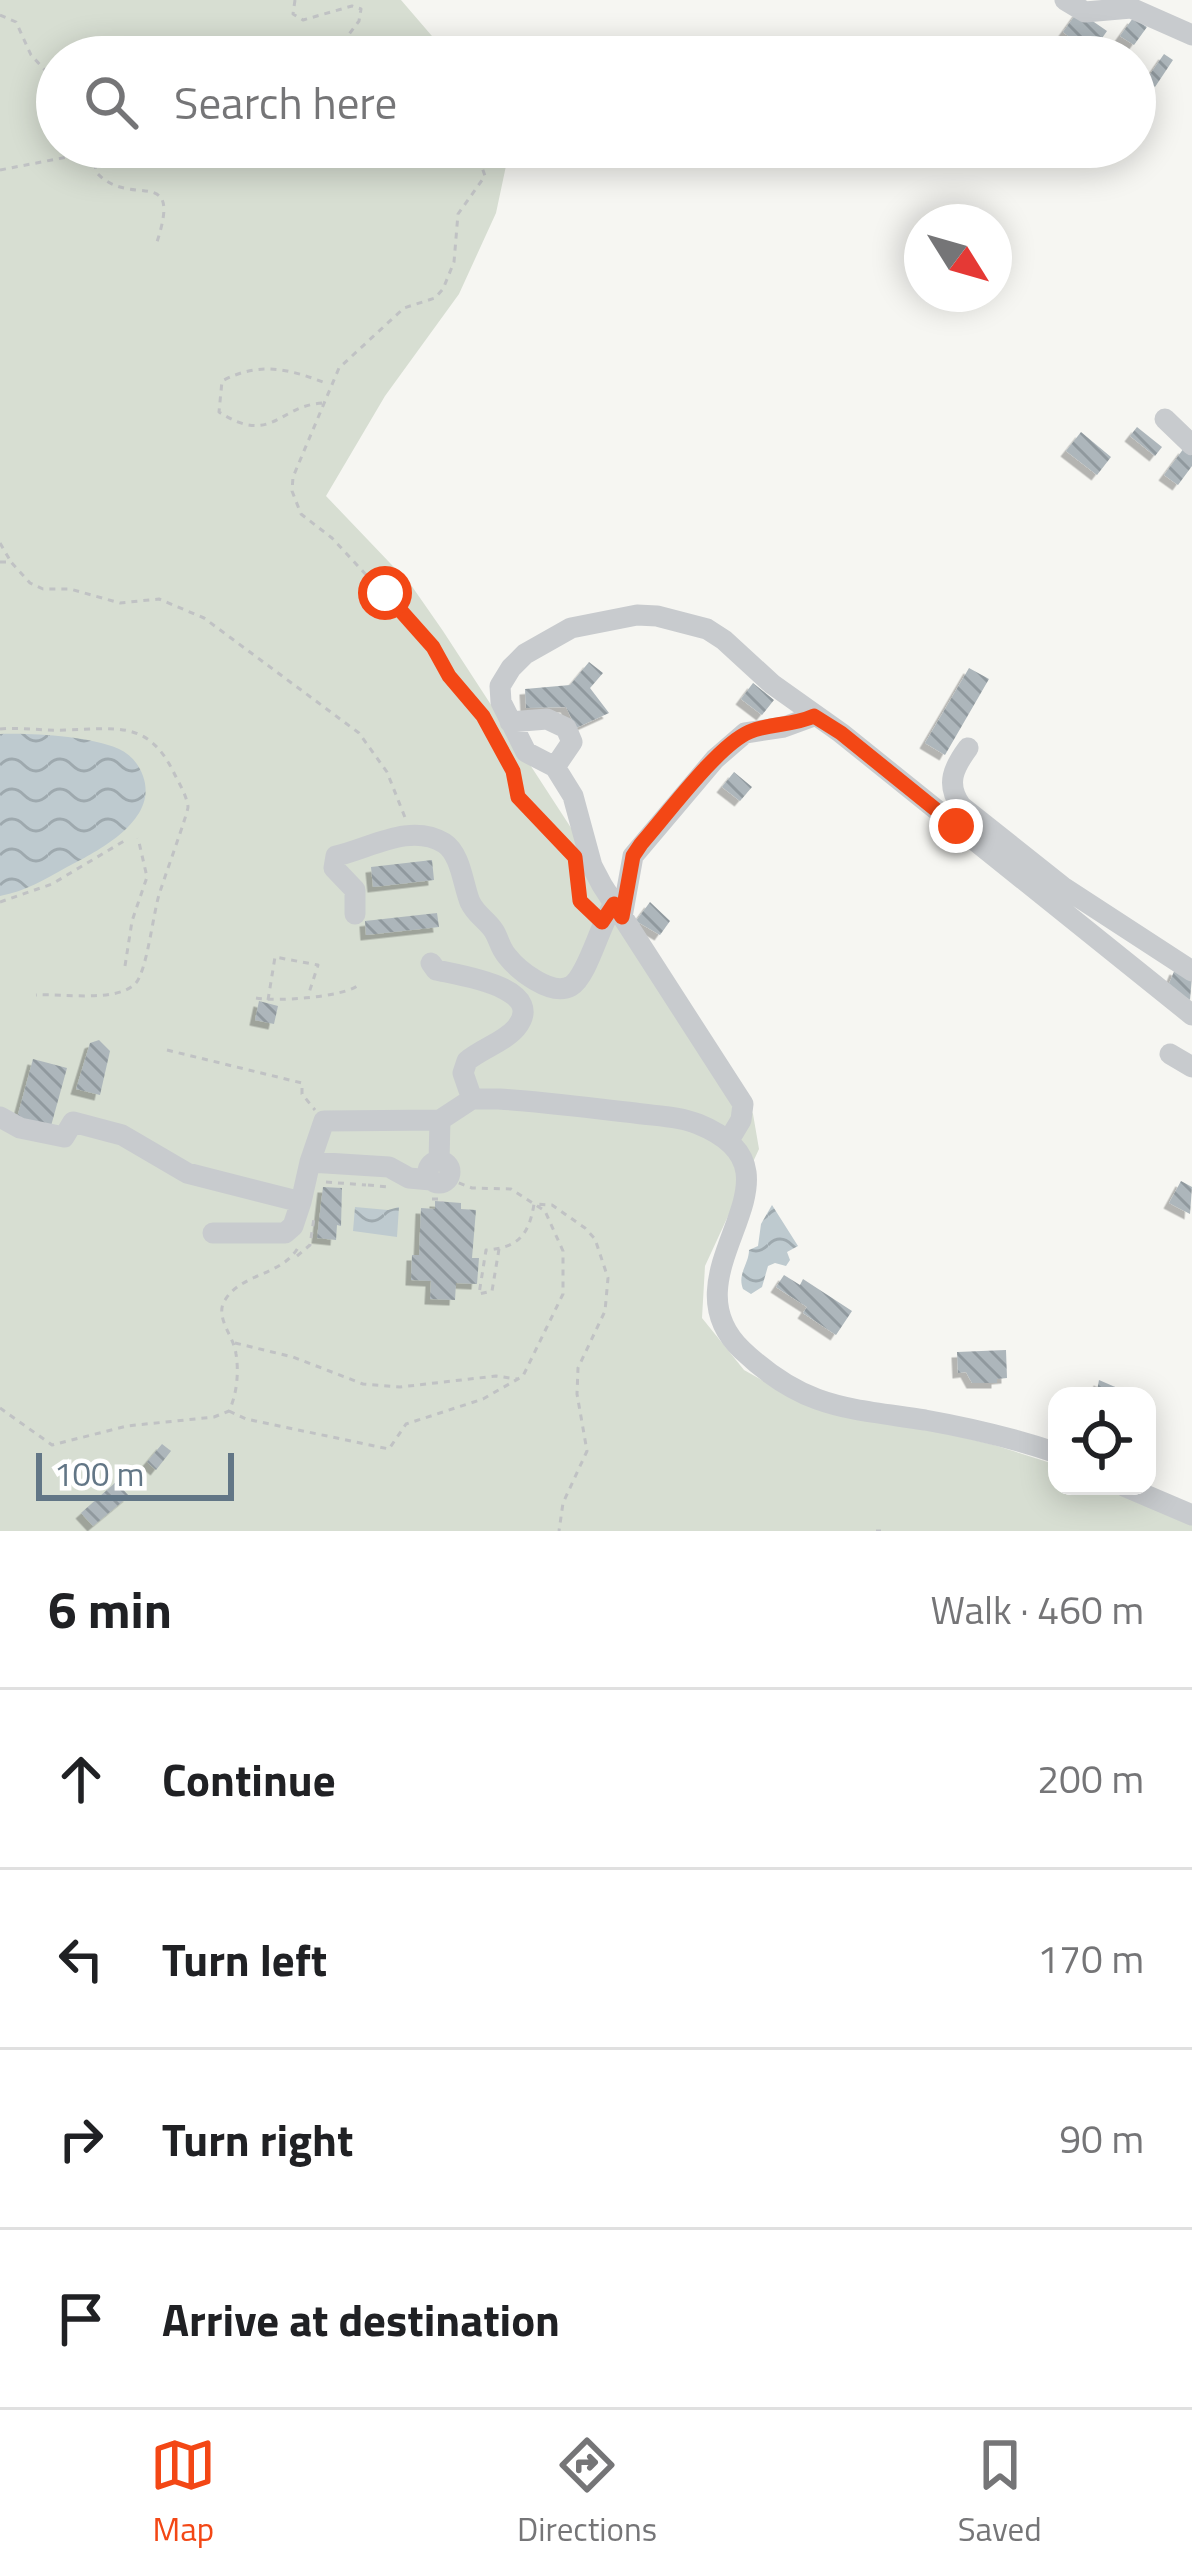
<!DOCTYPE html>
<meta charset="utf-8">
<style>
:root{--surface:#fff;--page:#f6f6f6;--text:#202124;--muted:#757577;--line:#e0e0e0;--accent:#f34715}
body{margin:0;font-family:"Titillium Web",sans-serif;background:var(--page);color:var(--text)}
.controls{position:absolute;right:36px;bottom:36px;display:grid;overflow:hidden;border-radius:24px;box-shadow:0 6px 30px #0003}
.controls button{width:108px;height:108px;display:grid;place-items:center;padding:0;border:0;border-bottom:3px solid var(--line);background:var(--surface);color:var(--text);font:60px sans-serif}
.compass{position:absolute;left:904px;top:204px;width:108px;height:108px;border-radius:50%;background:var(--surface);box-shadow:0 6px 30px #0003;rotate:127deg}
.scale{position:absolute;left:36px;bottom:30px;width:198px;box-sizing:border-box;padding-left:12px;border:6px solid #627686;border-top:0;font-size:33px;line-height:42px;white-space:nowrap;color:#627686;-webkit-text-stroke:9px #fff;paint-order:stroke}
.stop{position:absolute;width:36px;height:36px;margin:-27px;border:9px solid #f34715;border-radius:50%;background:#fff}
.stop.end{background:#f34715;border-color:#fff;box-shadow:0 3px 12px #0008}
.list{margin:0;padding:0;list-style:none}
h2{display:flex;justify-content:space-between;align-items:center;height:156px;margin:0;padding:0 48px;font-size:51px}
h2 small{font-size:39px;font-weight:400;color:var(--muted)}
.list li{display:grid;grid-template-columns:78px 1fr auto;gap:36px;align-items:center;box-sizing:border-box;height:180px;padding:0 48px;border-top:3px solid var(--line)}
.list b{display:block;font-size:45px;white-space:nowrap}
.list em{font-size:39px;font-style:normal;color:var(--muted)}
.icon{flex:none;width:66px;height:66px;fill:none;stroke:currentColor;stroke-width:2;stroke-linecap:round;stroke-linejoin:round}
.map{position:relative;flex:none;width:1192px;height:1531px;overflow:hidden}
.search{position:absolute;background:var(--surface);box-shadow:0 6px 30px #0003;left:36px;right:36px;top:36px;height:132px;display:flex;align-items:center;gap:30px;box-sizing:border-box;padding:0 42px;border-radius:66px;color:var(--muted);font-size:45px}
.sheet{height:876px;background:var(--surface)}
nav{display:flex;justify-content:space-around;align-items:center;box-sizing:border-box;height:168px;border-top:3px solid var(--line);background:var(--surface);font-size:33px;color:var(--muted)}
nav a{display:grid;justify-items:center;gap:6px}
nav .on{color:var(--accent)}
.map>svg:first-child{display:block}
</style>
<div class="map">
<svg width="1192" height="1531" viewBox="0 0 1192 1531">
<defs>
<pattern id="water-waves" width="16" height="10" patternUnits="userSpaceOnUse" patternTransform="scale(3)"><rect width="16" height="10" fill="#becacf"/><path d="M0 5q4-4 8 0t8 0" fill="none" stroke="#9ea9ae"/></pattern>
<pattern id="building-back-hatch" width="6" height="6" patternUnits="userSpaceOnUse" patternTransform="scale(3)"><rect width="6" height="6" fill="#adb6bb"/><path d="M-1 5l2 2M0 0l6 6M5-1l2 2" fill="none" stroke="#90999e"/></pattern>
<filter id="shadow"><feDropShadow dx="-5.5" dy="5.5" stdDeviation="0" flood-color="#0004"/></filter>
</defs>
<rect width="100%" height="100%" fill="#f6f6f2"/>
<path fill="#d7ded2" d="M 0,0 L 401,0 L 450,57 L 57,57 L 57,147 L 510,147 L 496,213 L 459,294 L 385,396 L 326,496 L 411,585 L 443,631 L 737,1083 L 753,1114 L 759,1149 L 705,1266 L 702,1318 L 744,1370 L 787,1394 L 994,1445 L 1057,1465 L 1057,1486 L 1103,1486 L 1192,1521 L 1192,1531 L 0,1531 Z"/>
<path fill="url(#water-waves)" d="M 0,734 C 33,733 89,736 119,749 C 130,754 139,764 143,776 C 159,820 98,851 67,867 C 44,880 26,891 0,896 Z
M 772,1205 L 798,1246 L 787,1252 L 790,1260 L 786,1266 L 775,1263 L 768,1266 L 762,1287 L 751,1294 L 743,1289 C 737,1274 749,1264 749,1250 L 758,1246 L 761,1224 Z
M 355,1207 L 388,1210 L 399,1207 L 397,1237 L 353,1231 Z"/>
<path fill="url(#building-back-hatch)" filter="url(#shadow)" d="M 1078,11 L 1107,31 L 1091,54 L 1063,32 Z
M 1133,18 L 1147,27 L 1134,45 L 1120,36 Z
M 1164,54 L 1173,60 L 1155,87 L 1146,80 Z
M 1137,427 L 1162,447 L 1155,456 L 1130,436 Z
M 1081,432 L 1111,457 L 1097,475 L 1066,451 Z
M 1184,448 L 1192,454 L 1192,466 L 1178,485 L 1164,475 Z
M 589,662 L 603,673 L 590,688 L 609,713 L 576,728 L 566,707 L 526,708 L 525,689 L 570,685 Z
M 969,668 L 989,679 L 945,755 L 925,743 Z
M 753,683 L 774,700 L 762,715 L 741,699 Z
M 734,772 L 752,787 L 740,801 L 722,787 Z
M 432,860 L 434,880 L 373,887 L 371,867 Z
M 650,902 L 670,921 L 660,935 L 636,921 Z
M 437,913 L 439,927 L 366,935 L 365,921 Z
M 1175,969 L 1192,977 L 1190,1000 L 1168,986 Z
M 259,1001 L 278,1006 L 274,1024 L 255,1020 Z
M 99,1040 L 110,1051 L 100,1095 L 76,1089 L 90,1043 Z
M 33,1059 L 67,1068 L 51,1126 L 17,1118 Z
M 1181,1181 L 1192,1187 L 1190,1214 L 1169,1203 Z
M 323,1187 L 342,1188 L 341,1226 L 337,1225 L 336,1240 L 317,1238 Z
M 435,1201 L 461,1203 L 461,1209 L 476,1210 L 472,1258 L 479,1258 L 477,1284 L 456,1283 L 455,1300 L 430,1299 L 431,1281 L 411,1280 L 412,1255 L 419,1255 L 421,1208 L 435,1209 Z
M 784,1275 L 800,1285 L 803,1279 L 852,1311 L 836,1335 L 803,1313 L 807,1307 L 776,1287 Z
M 1006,1350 L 1007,1378 L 997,1379 L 997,1383 L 972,1383 L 966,1372 L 958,1373 L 957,1352 Z
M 1099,1380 L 1136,1396 L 1096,1396 Z
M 162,1444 L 171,1451 L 156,1470 L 147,1462 Z
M 116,1482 L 129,1496 L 93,1526 L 81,1513 Z"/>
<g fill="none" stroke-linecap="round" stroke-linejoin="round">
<path stroke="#c0c2c4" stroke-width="3" stroke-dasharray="6 6" stroke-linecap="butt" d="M 295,0 L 293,14 L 303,20 L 352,6 L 361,9 L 359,21 L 332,57
M 0,15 L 16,22 L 31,55 L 57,83
M 339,57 L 384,44 L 411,44 L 410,57
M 475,147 L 485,176 L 458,214 L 454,262 L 443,289 L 435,298 L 404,308 L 339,368 L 293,477 L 292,491 L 301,514 L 332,538 L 433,647 L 449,676 L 486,720 L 513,771 L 521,800 L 569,850
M 93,151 L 96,172 C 131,211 184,161 156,245
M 0,170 L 88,153 L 98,147
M 322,403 C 278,406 272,446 219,412 L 222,381 C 260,361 290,369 328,384
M 0,543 L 11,562
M 0,562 L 11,562 L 30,583 L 43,589 L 70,589 L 120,603 L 159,599 L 204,618 L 359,733 L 387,772 L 406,820
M 0,729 C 22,727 43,731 65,730 C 115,729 148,719 174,773 C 179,783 187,796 188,807 C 188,813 163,881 159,895 C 153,914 147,972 135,984 C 115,1003 61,993 36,995
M 578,875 L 579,897 L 592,914
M 0,902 L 52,884 L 124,841
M 125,966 L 132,921 L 147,877 L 138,838
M 256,998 C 276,1002 342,997 357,986
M 268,1000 L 275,957 L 318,965 L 308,996
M 167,1050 L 302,1083 L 302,1094 L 315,1110
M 326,1182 L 366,1185
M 368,1185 L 388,1187
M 432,1199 L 442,1199 L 442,1202
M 499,1249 L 492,1291 L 479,1294 L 486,1250 C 518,1248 529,1235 534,1204 L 552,1205 L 585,1228 L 595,1239 L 608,1278 L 605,1311 L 578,1368 L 577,1394 L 587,1451 L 563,1503 L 559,1531
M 297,1256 L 310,1245 L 314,1218
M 235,1343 L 293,1357 L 363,1384 L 400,1387 L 496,1376 L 517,1379
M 0,1408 L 52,1445 L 127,1426 L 214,1417 L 229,1411 C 237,1394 239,1372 236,1354 C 234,1336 214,1317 225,1300 C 242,1272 285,1276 300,1244
M 229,1411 L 246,1419 L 389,1449 L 406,1424 L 483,1399 L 523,1376 L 563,1294 L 563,1251 L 545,1211 L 511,1189 L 472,1188 L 449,1179
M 876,1531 L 881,1531"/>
<path stroke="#c8cbce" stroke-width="21" d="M 1065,0 L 1085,12 L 1131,8 L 1192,35
M 1165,419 L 1192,445
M 510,722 L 547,719 L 566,728 L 572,742 L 555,767
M 968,748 C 954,767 945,784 961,806 L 1063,887 L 1192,971
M 355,914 L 355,890 L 334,868 L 336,856 C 369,849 410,822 444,843 C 461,854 463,885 470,902 C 476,915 487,920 494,931 C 499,939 500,948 507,956 C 518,970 551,997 571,986 C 588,976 600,923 614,904
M 622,917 L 633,856 L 715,759 L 745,733 L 784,727 L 814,716
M 431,963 L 436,970 C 457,975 549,987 516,1028 C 504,1042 481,1049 467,1061 L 463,1073 L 472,1099
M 1170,1054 L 1192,1067
M 0,1117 L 20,1128 L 64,1137 L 73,1122 L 122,1135 L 187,1173 L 301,1202 L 310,1162
M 440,1120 L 472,1099 L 499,1099 C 545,1102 590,1108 635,1113 C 655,1116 679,1116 698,1124 C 822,1174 659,1271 742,1350 C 804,1409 847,1408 925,1420 C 970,1428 1013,1438 1057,1453
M 729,1140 L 741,1120 L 743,1104 L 602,885 L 592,866 L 573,796 L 555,767 L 526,752 L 501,702 L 500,686 L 511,668 L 525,654 L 571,628 L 637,615 L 657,616 L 707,629 L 724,640 L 772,684 L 841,733 L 1192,1015
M428 1172a11 11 0 1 1 22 0a11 11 0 1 1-22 0Z
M 431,1180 L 409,1178 L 389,1167 L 310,1162 L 324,1121 L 440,1120 L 439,1161
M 213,1233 L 285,1233 L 293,1226 L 301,1202
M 1124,1486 L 1192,1515"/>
</g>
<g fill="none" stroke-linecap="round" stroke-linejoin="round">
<path stroke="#f34715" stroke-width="15" d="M 385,593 L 433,647 L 449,676 L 483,716 L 513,771 L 518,797 L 575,857 L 580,901 L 602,922 L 614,904 L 622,917 L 633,856 L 641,844 C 666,816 717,746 749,732 C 769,723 792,726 814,716 L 841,733 L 956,826"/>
</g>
</svg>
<div class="controls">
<button><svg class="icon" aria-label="locate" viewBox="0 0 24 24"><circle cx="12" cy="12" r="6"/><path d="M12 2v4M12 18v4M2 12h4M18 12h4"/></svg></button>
</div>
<svg class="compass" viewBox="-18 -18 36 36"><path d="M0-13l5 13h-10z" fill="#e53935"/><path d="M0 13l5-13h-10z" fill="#757577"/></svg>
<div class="scale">100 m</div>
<div class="stop" style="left:385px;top:593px"></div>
<div class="stop end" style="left:956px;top:826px"></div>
<div class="search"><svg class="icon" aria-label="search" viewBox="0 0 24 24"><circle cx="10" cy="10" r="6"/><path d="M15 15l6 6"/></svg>Search here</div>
</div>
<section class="sheet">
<h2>6 min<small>Walk · 460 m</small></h2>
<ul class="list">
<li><svg class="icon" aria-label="ahead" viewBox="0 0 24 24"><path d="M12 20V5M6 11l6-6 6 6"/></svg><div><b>Continue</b></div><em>200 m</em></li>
<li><svg class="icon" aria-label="left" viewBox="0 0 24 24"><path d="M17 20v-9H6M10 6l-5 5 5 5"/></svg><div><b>Turn left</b></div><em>170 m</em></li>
<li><svg class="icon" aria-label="right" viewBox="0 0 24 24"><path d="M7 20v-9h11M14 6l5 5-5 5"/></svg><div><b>Turn right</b></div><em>90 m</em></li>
<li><svg class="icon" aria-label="arrive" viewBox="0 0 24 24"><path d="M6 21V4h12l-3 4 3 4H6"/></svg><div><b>Arrive at destination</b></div></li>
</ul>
</section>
<nav>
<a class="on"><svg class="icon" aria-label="map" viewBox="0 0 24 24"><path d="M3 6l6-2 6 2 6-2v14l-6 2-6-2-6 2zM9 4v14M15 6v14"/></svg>Map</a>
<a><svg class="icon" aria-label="directions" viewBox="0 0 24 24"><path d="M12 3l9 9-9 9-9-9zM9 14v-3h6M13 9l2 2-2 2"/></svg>Directions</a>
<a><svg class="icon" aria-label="saved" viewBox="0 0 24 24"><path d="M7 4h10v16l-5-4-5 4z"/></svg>Saved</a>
</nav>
